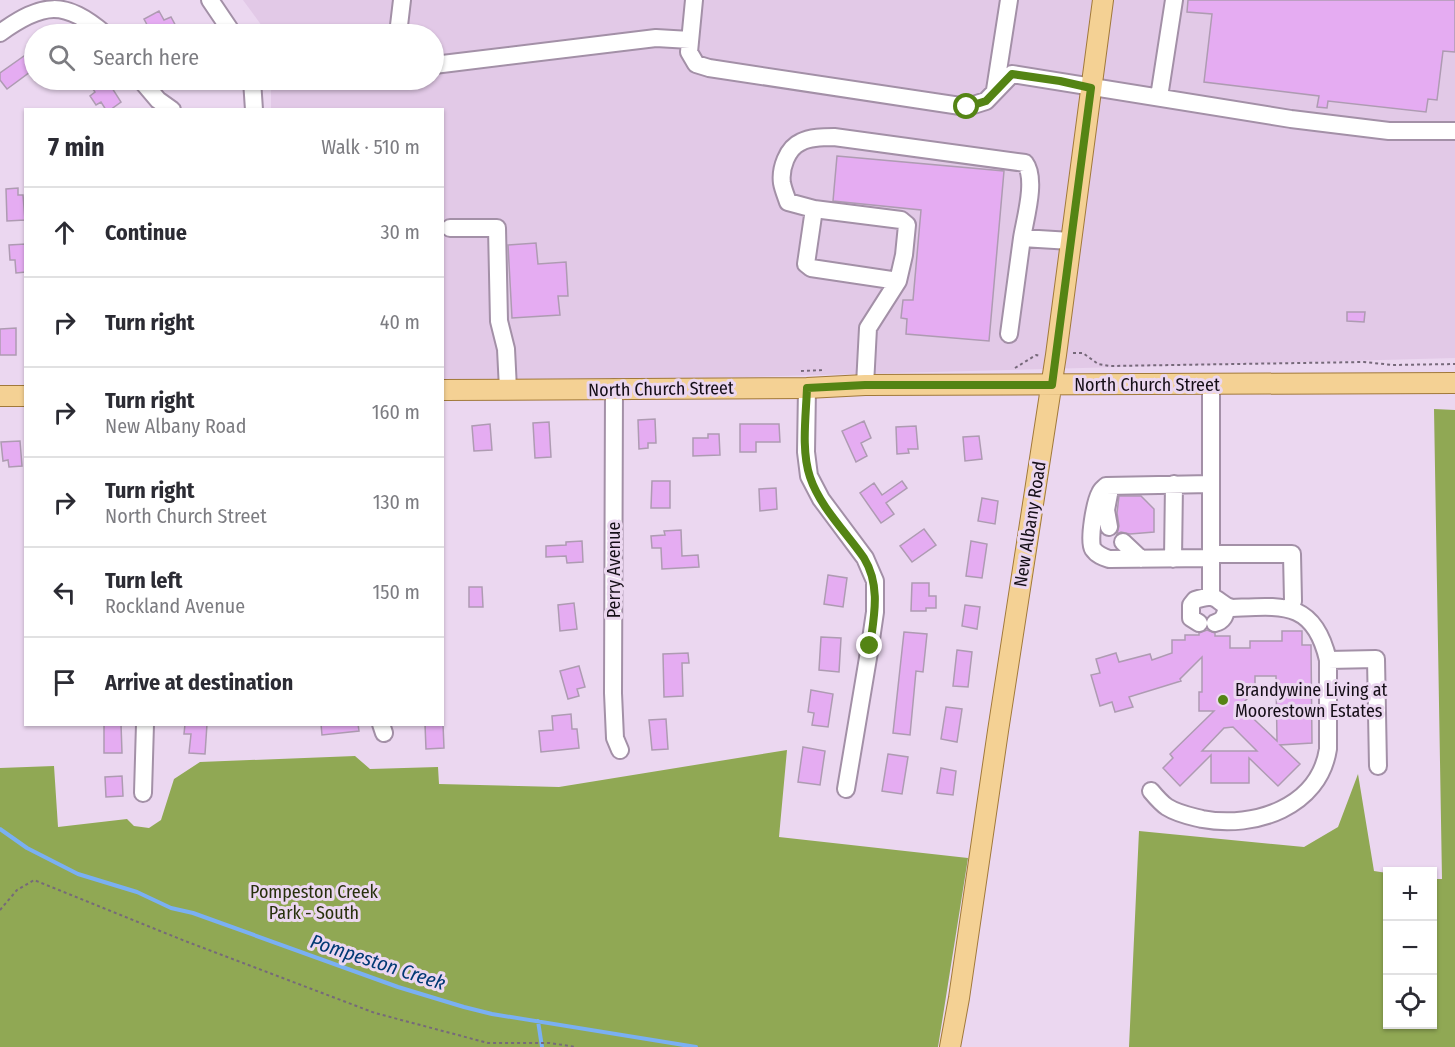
<!DOCTYPE html>
<meta charset="utf-8">
<style>
:root{--surface:#fff;--page:#f7f7f7;--text:#2b2b33;--muted:#7c7c81;--line:#e1e1e2}
body{margin:0;font-family:"Fira Sans Condensed",sans-serif;background:var(--page);color:var(--text)}
.controls{position:absolute;right:18px;bottom:18px;display:grid;overflow:hidden;border-radius:0px;box-shadow:0 2px 4px #0004}
.controls button{width:54px;height:54px;display:grid;place-items:center;padding:0;border:0;border-bottom:2px solid var(--line);background:var(--surface);color:var(--text);font:30px sans-serif}
.stop{position:absolute;width:18px;height:18px;margin:-14px;border:4px solid #548414;border-radius:50%;background:#fff}
.stop.end{background:#548414;border-color:#fff;box-shadow:0 2px 6px #0008}
.list{margin:0;padding:0;list-style:none}
h2{display:flex;justify-content:space-between;align-items:center;height:78px;margin:0;padding:0 24px;font-size:26px}
h2 small{font-size:20px;font-weight:400;color:var(--muted)}
.list li{display:grid;grid-template-columns:39px 1fr auto;gap:18px;align-items:center;box-sizing:border-box;height:90px;padding:0 24px;border-top:2px solid var(--line)}
.list b{display:block;font-size:22px;white-space:nowrap}
.list p{margin:0;font-size:20px;white-space:nowrap;color:var(--muted)}
.list em{font-size:20px;font-style:normal;color:var(--muted)}
.icon{flex:none;width:33px;height:33px;fill:none;stroke:currentColor;stroke-width:2;stroke-linecap:round;stroke-linejoin:round}
.map{position:relative;flex:none;width:1455px;height:1047px;overflow:hidden}
.search{position:absolute;background:var(--surface);box-shadow:0 2px 4px #0004;left:24px;top:24px;width:420px;height:66px;display:flex;align-items:center;gap:15px;box-sizing:border-box;padding:0 21px;border-radius:33px;color:var(--muted);font-size:22px}
.panel{position:absolute;background:var(--surface);box-shadow:0 2px 4px #0004;left:24px;top:108px;width:420px;height:618px;border-radius:0px}
.map>svg:first-child{display:block}
</style>
<div class="map">
<svg width="1455" height="1047" viewBox="0 0 1455 1047">
<rect width="100%" height="100%" fill="#ebd7f0"/>
<path fill="#e2c9e7" d="M 243,0 L 1455,0 L 1455,358 L 443,385 L 442,110 L 271,109 L 271,80 L 434,80 L 434,34 L 264,34 L 262,26 Z"/>
<path fill="#90a854" d="M 1434,409 L 1455,410 L 1455,1047 L 1129,1047 L 1139,831 L 1304,847 L 1338,827 L 1358,774 L 1374,871 L 1387,873 L 1388,1024 L 1432,1024 L 1433,879 L 1442,879 Z
M 787,750 L 779,837 L 968,858 L 938,1047 L 0,1047 L 0,768 L 54,766 L 58,827 L 127,819 L 134,826 L 149,828 L 161,820 L 174,779 L 200,762 L 355,756 L 370,769 L 438,767 L 439,784 L 559,787 Z"/>
<g fill="none" stroke-linecap="round" stroke-linejoin="round">
<path stroke="#7ab0f3" stroke-width="4" d="M 0,829 L 27,848 L 78,874 L 137,892 L 171,908 L 193,913 L 398,987 L 464,1007 L 492,1014 L 696,1047
M 538,1021 L 542,1047"/>
</g>
<path fill="#e5acf2" stroke="#ae9bb2" stroke-width="1.5" fill-rule="evenodd" d="M 1188,0 L 1455,0 L 1455,52 L 1443,51 L 1437,100 L 1428,99 L 1426,112 L 1328,101 L 1327,108 L 1317,107 L 1319,96 L 1204,82 L 1212,14 L 1187,12 Z
M 159,11 L 164,20 L 171,17 L 178,30 L 175,32 L 177,34 L 152,34 L 144,19 Z
M 24,56 L 34,69 L 7,89 L 0,80 L 0,73 Z
M 101,80 L 107,80 L 121,102 L 110,110 L 106,110 L 101,102 L 96,105 L 90,96 L 95,92 L 91,86 Z
M 837,156 L 1004,171 L 989,341 L 906,334 L 907,319 L 901,318 L 903,300 L 913,300 L 921,210 L 833,201 Z
M 18,188 L 18,195 L 23,195 L 25,220 L 7,221 L 6,189 Z
M 536,243 L 538,264 L 566,262 L 568,296 L 558,296 L 560,315 L 512,318 L 508,245 Z
M 26,244 L 26,272 L 16,273 L 15,260 L 10,260 L 9,245 Z
M 1347,312 L 1365,312 L 1364,322 L 1347,321 Z
M 16,328 L 16,355 L 0,355 L 0,329 Z
M 655,419 L 656,443 L 648,443 L 648,448 L 639,449 L 638,420 Z
M 864,421 L 871,438 L 861,443 L 867,456 L 856,462 L 842,431 Z
M 549,422 L 551,457 L 535,458 L 533,423 Z
M 490,424 L 492,450 L 474,451 L 472,426 Z
M 740,424 L 779,424 L 780,442 L 756,442 L 756,452 L 740,452 Z
M 916,426 L 918,449 L 908,449 L 909,453 L 897,454 L 896,427 Z
M 708,434 L 719,434 L 720,455 L 693,456 L 693,438 L 708,438 Z
M 979,436 L 982,459 L 965,461 L 963,437 Z
M 20,441 L 22,466 L 9,467 L 8,460 L 3,461 L 1,442 Z
M 652,481 L 670,481 L 670,508 L 651,508 Z
M 902,481 L 907,488 L 886,503 L 894,514 L 881,523 L 860,493 L 874,483 L 882,495 Z
M 776,488 L 777,509 L 760,511 L 759,489 Z
M 1119,496 L 1141,496 L 1154,509 L 1154,532 L 1130,534 L 1121,532 L 1117,534 L 1119,526 L 1117,513 Z
M 982,498 L 998,501 L 995,524 L 978,521 Z
M 924,529 L 936,545 L 912,562 L 900,546 Z
M 681,530 L 682,556 L 698,555 L 699,567 L 662,569 L 661,548 L 652,548 L 651,536 L 665,535 L 664,531 Z
M 582,541 L 583,562 L 567,563 L 566,556 L 546,557 L 546,546 L 566,545 L 566,542 Z
M 971,541 L 987,544 L 982,578 L 966,576 Z
M 828,575 L 847,578 L 843,607 L 824,604 Z
M 912,583 L 929,583 L 929,596 L 936,596 L 936,608 L 926,608 L 926,611 L 911,611 Z
M 469,587 L 482,587 L 483,607 L 469,607 Z
M 574,603 L 577,629 L 560,631 L 558,605 Z
M 965,605 L 980,607 L 977,629 L 962,626 Z
M 1207,630 L 1215,633 L 1215,636 L 1230,636 L 1230,648 L 1250,648 L 1250,641 L 1282,641 L 1282,631 L 1302,631 L 1302,645 L 1311,645 L 1312,743 L 1280,745 L 1300,764 L 1278,786 L 1249,758 L 1249,783 L 1211,783 L 1211,755 L 1180,786 L 1163,768 L 1173,758 L 1170,754 L 1214,711 L 1199,711 L 1199,692 L 1202,692 L 1202,657 L 1180,679 L 1181,681 L 1129,697 L 1133,707 L 1115,712 L 1112,702 L 1100,706 L 1091,675 L 1100,673 L 1096,659 L 1116,653 L 1119,662 L 1150,654 L 1152,660 L 1172,653 L 1172,640 L 1185,640 L 1185,635 L 1199,635 L 1199,633 ZM 1255,676 L 1276,676 L 1277,741 L 1240,706 L 1255,691 ZM 1233,727 L 1257,751 L 1202,751 L 1224,728 Z
M 904,632 L 927,634 L 923,672 L 916,671 L 910,735 L 893,733 Z
M 821,637 L 841,638 L 839,672 L 819,670 Z
M 957,650 L 972,652 L 968,687 L 953,686 Z
M 688,653 L 689,663 L 682,663 L 683,696 L 664,697 L 663,654 Z
M 579,666 L 585,687 L 577,689 L 579,696 L 568,699 L 560,671 Z
M 811,690 L 833,694 L 828,727 L 812,725 L 814,713 L 808,712 Z
M 946,707 L 962,709 L 957,742 L 941,739 Z
M 571,714 L 572,729 L 577,729 L 579,748 L 541,752 L 539,731 L 553,730 L 552,716 Z
M 666,719 L 668,749 L 652,750 L 649,720 Z
M 104,724 L 121,724 L 122,753 L 104,753 Z
M 185,724 L 207,724 L 205,754 L 189,753 L 191,734 L 184,734 Z
M 321,724 L 358,724 L 359,731 L 322,735 Z
M 425,724 L 443,724 L 444,748 L 426,749 Z
M 803,747 L 825,751 L 820,785 L 798,782 Z
M 888,754 L 908,757 L 902,794 L 882,791 Z
M 941,768 L 956,771 L 953,795 L 937,793 Z
M 122,776 L 123,796 L 106,797 L 105,777 Z"/>
<g fill="none" stroke-linecap="round" stroke-linejoin="round">
<defs>
<path id="minor" d="M 210,0 L 233,34
M 694,0 L 689,52 L 696,64 L 709,68 L 967,107 L 986,101 L 1012,74 L 1291,119 L 1389,131 L 1455,131
M 0,33 C 43,2 65,0 105,34
M 398,34 L 402,0
M 434,65 L 656,38 L 690,40
M 141,80 L 158,100 L 172,110
M 252,80 L 254,110
M 995,90 L 1009,0
M 1159,97 L 1174,0
M 814,209 L 806,264 L 811,268 L 898,281
M 450,228 L 497,228 L 499,321 L 506,349 L 508,389
M 1009,334 L 1022,238
M 865,385 L 868,328 L 898,281 L 904,255 L 907,225 L 901,220 L 814,209 L 788,202 C 786,196 783,189 782,183 C 780,169 787,148 801,142 C 810,137 824,137 834,137 L 1025,163 C 1037,179 1025,219 1022,238 L 1071,241
M 1211,385 L 1211,597
M 614,388 L 613,693 L 615,738 L 620,750
M 807,388 L 806,452 L 809,476 L 821,499 L 865,558 L 875,581 L 875,612 L 870,646 L 846,789
M 1109,527 L 1106,510 L 1109,494
M 1123,542 L 1141,559
M 1211,554 L 1292,554 L 1293,601 L 1290,609
M 1211,558 L 1109,559 C 1103,557 1097,555 1093,549 C 1088,541 1095,502 1100,493 C 1101,490 1104,488 1106,486 L 1211,484
M 1173,559 L 1174,484
M 1215,623 C 1224,621 1225,615 1227,607
M 1328,660 L 1376,659 L 1378,766
M 381,724 L 384,733
M 1151,791 C 1156,797 1161,803 1167,807 C 1178,814 1190,816 1202,819 C 1255,829 1319,807 1328,749 L 1328,660 C 1314,600 1282,606 1232,608 C 1216,604 1220,591 1195,600 L 1191,605 L 1191,618 L 1199,623
M 143,793 L 145,724"/>
<path id="major" d="M 442,390 L 807,388 L 865,385 L 1455,383
M 0,396 L 26,396
M 950,1047 L 959,998 L 998,731 L 1056,355 L 1103,0"/>
</defs>
<use href="#minor" stroke="#a390a7" stroke-width="20"/>
<use href="#major" stroke="#a1793a" stroke-width="22"/>
<path stroke="#76697a" stroke-width="2" stroke-dasharray="3 3" stroke-linecap="butt" d="M 1073,353 L 1083,353 L 1098,364 L 1110,366 L 1364,362 L 1393,365 L 1455,364
M 1015,368 L 1036,355 L 1041,356
M 801,371 L 825,370
M 0,910 L 17,890 L 34,880 L 185,941 L 375,1013 L 488,1043 L 550,1043 L 576,1047"/>
<use href="#minor" stroke="#fff" stroke-width="16"/>
<use href="#major" stroke="#f4d194" stroke-width="20"/>
</g>
<g fill="none" stroke-linecap="round" stroke-linejoin="round">
<path stroke="#548414" stroke-width="8" d="M 870,646 C 874,616 881,586 864,558 C 846,532 820,507 810,477 C 801,450 806,416 807,388 L 865,385 L 1052,385 L 1091,88 L 1060,81 L 1012,74 L 986,101 L 967,107"/>
</g>
<circle fill="#548414" stroke="#ebd7f0" stroke-width="2" cx="1223" cy="700" r="6"/>
<g text-anchor="middle" stroke-width="6" stroke-linejoin="round" paint-order="stroke">
<g font-size="18" fill="#150e17" stroke="#ebd7f0">
<text x="1147" y="391">North Church Street</text>
<text transform="translate(661 389) rotate(-1)" y="6">North Church Street</text>
<text transform="translate(1030 524) rotate(-81)" y="6">New Albany Road</text>
<text transform="translate(614 570) rotate(-90)" y="6">Perry Avenue</text>
</g>
<g font-size="18" fill="#150e17" stroke="#ebd7f0" text-anchor="start">
<text x="1235" y="696">Brandywine Living at<tspan x="1235" dy="21">Moorestown Estates</tspan></text>
</g>
<g font-size="18" fill="#27300c" stroke="#ebd7f0">
<text x="314" y="898">Pompeston Creek<tspan x="314" dy="21">Park - South</tspan></text>
</g>
<g font-size="20" font-style="italic" fill="#003974" stroke="#ebd7f0">
<text transform="translate(378 962) rotate(18)" y="7">Pompeston Creek</text>
</g>
</g>
</svg>
<div class="controls">
<button>+</button>
<button>−</button>
<button><svg class="icon" aria-label="locate" viewBox="0 0 24 24"><circle cx="12" cy="12" r="6"/><path d="M12 2v4M12 18v4M2 12h4M18 12h4"/></svg></button>
</div>
<div class="stop" style="left:967px;top:107px"></div>
<div class="stop end" style="left:870px;top:646px"></div>
<div class="search"><svg class="icon" aria-label="search" viewBox="0 0 24 24"><circle cx="10" cy="10" r="6"/><path d="M15 15l6 6"/></svg>Search here</div>
<section class="panel">
<h2>7 min<small>Walk · 510 m</small></h2>
<ul class="list">
<li><svg class="icon" aria-label="ahead" viewBox="0 0 24 24"><path d="M12 20V5M6 11l6-6 6 6"/></svg><div><b>Continue</b></div><em>30 m</em></li>
<li><svg class="icon" aria-label="right" viewBox="0 0 24 24"><path d="M7 20v-9h11M14 6l5 5-5 5"/></svg><div><b>Turn right</b></div><em>40 m</em></li>
<li><svg class="icon" aria-label="right" viewBox="0 0 24 24"><path d="M7 20v-9h11M14 6l5 5-5 5"/></svg><div><b>Turn right</b><p>New Albany Road</p></div><em>160 m</em></li>
<li><svg class="icon" aria-label="right" viewBox="0 0 24 24"><path d="M7 20v-9h11M14 6l5 5-5 5"/></svg><div><b>Turn right</b><p>North Church Street</p></div><em>130 m</em></li>
<li><svg class="icon" aria-label="left" viewBox="0 0 24 24"><path d="M17 20v-9H6M10 6l-5 5 5 5"/></svg><div><b>Turn left</b><p>Rockland Avenue</p></div><em>150 m</em></li>
<li><svg class="icon" aria-label="arrive" viewBox="0 0 24 24"><path d="M6 21V4h12l-3 4 3 4H6"/></svg><div><b>Arrive at destination</b></div></li>
</ul>
</section>
</div>
